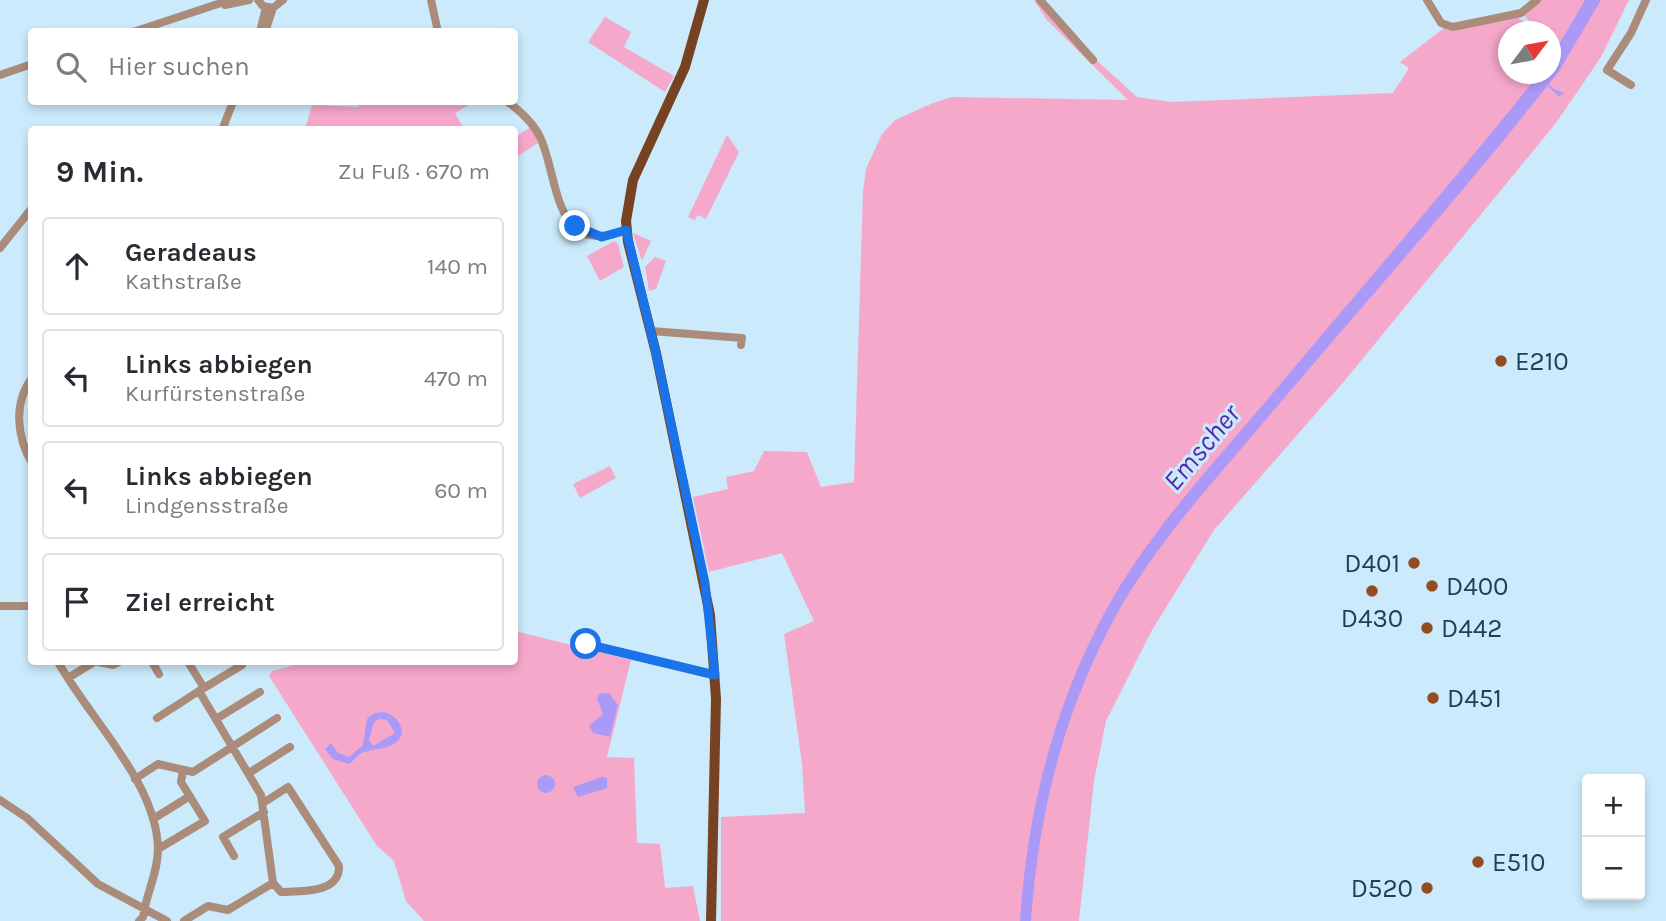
<!DOCTYPE html>
<html lang="de">
<meta charset="utf-8">
<style>
:root{--surface:#fff;--page:#f7f7f7;--text:#2b2b33;--muted:#7c7c81;--line:#e1e1e2}
body{margin:0;font-family:Karla,sans-serif;background:var(--page);color:var(--text)}
.controls{position:absolute;right:21px;bottom:21px;display:grid;overflow:hidden;border-radius:7px;box-shadow:0 4px 10px #0003}
.controls button{width:63px;height:63px;display:grid;place-items:center;padding:0;border:0;border-bottom:2px solid var(--line);background:var(--surface);color:var(--text);font:35px sans-serif}
.compass{position:absolute;left:1498px;top:21px;width:63px;height:63px;border-radius:50%;background:var(--surface);box-shadow:0 4px 10px #0003;rotate:58deg}
.stop{position:absolute;width:21px;height:21px;margin:-16px;border:5px solid #1a73e8;border-radius:50%;background:#fff}
.stop.end{background:#1a73e8;border-color:#fff;box-shadow:0 2px 7px #0008}
.list{margin:0;padding:0;list-style:none}
h2{display:flex;justify-content:space-between;align-items:center;height:91px;margin:0;padding:0 28px;font-size:30px}
h2 small{font-size:23px;font-weight:400;color:var(--muted)}
.list li{display:grid;grid-template-columns:46px 1fr auto;gap:21px;align-items:center;box-sizing:border-box;height:98px;margin:0 14px 14px;padding:0 14px;border:2px solid var(--line);border-radius:7px}
.list b{display:block;font-size:26px;white-space:nowrap}
.list p{margin:0;font-size:23px;white-space:nowrap;color:var(--muted)}
.list em{font-size:23px;font-style:normal;color:var(--muted)}
.icon{flex:none;width:38px;height:38px;fill:none;stroke:currentColor;stroke-width:2;stroke-linecap:round;stroke-linejoin:round}
.map{position:relative;flex:none;width:1666px;height:921px;overflow:hidden}
.search{position:absolute;background:var(--surface);box-shadow:0 4px 10px #0003;left:28px;top:28px;width:490px;height:77px;display:flex;align-items:center;gap:18px;box-sizing:border-box;padding:0 24px;border-radius:7px;color:var(--muted);font-size:26px}
.panel{position:absolute;background:var(--surface);box-shadow:0 4px 10px #0003;left:28px;top:126px;width:490px;height:539px;border-radius:7px}
.map>svg:first-child{display:block}
</style>
<div class="map">
<svg width="1666" height="921" viewBox="0 0 1666 921">
<rect width="100%" height="100%" fill="#cbeafb"/>
<path fill="#f6a8cb" d="M 1034,0 L 1039,0 L 1095,59 L 1137,97 L 1171,102 L 1393,93 L 1409,68 L 1400,62 L 1444,28 L 1516,16 L 1535,31 L 1508,32 L 1508,74 L 1550,74 L 1550,32 L 1541,31 L 1522,14 L 1539,0 L 1629,0 L 1601,57 L 1556,123 L 1346,379 L 1214,530 L 1152,630 L 1106,721 L 1094,781 L 1079,921 L 721,921 L 721,817 L 805,813 L 802,764 L 784,634 L 814,621 L 782,553 L 709,572 L 693,497 L 728,489 L 726,477 L 754,471 L 764,451 L 807,452 L 821,487 L 854,482 L 863,191 L 866,169 L 882,134 L 895,120 L 933,103 L 952,97 L 1128,100 L 1046,19 Z
M 605,17 L 631,32 L 624,47 L 674,76 L 665,92 L 588,42 Z
M 358,102 L 474,102 L 455,113 L 464,129 L 305,129 L 312,105 L 359,107 Z
M 531,127 L 538,143 L 515,158 L 515,137 Z
M 727,135 L 739,152 L 706,219 L 698,215 L 695,220 L 688,217 Z
M 633,233 L 651,241 L 642,261 Z
M 614,241 L 618,244 L 624,267 L 600,281 L 587,256 Z
M 655,257 L 666,261 L 656,289 L 649,291 L 645,267 Z
M 610,466 L 616,478 L 580,498 L 573,484 Z
M 515,631 L 631,660 L 607,757 L 634,758 L 637,843 L 660,844 L 665,888 L 693,886 L 700,921 L 424,921 L 406,901 L 394,861 L 377,846 L 269,676 L 272,671 L 306,662 L 514,662 Z"/>
<path fill="#aa99f7" fill-rule="evenodd" d="M 1585,0 L 1601,0 L 1559,71 C 1467,189 1366,301 1269,416 C 1212,484 1148,551 1108,631 C 1061,722 1038,820 1031,921 L 1020,921 C 1027,817 1050,720 1097,627 C 1138,545 1202,476 1261,407 C 1354,296 1449,187 1539,74 L 1550,74 L 1551,58 Z
M 609,693 L 618,705 L 610,737 L 593,733 L 589,726 L 603,714 L 597,699 L 599,694 Z
M 384,712 C 395,715 402,723 402,734 C 395,751 376,747 362,753 C 357,755 354,761 349,764 L 333,759 L 325,749 L 331,743 L 338,753 L 349,757 L 363,745 L 367,719 L 374,713 ZM 379,719 L 387,720 L 395,733 L 373,746 L 369,740 L 374,722 Z
M537 784a9 9 0 1 1 18 0a9 9 0 1 1-18 0Z
M 602,777 L 607,778 L 607,788 L 578,797 L 573,787 Z"/>
<g fill="none" stroke-linecap="round" stroke-linejoin="round">
<path stroke="#aa99f7" stroke-width="2" d="M 1549,86 L 1560,96
M 1556,91 L 1563,94"/>
<path stroke="#ab8c7a" stroke-width="8" d="M 258,0 L 263,6 L 273,8 L 283,0
M 431,0 L 438,32
M 1040,0 L 1093,60
M 1427,0 L 1441,23 L 1453,27 L 1521,13 L 1537,0
M 225,5 L 249,0
M 133,32 L 230,0
M 260,32 L 266,7
M 265,32 L 273,8
M 0,75 L 32,64
M 1631,85 L 1607,70 L 1631,33 L 1646,0
M 508,102 C 520,111 533,122 540,137 C 559,176 552,259 626,230
M 222,130 L 233,102
M 0,248 L 32,208
M 651,331 L 742,338 L 741,345
M 32,378 C 13,403 17,438 32,463
M 0,606 L 32,606
M 586,644 L 715,675
M 58,662 C 89,718 157,783 158,849 C 158,873 146,894 143,917 L 139,921
M 99,662 L 113,665 L 119,662
M 152,662 L 159,674
M 188,662 L 204,688 L 199,691 L 261,795 L 273,883 L 281,892 C 300,891 340,894 339,866 L 288,787 L 263,803
M 68,678 L 94,662
M 204,688 L 242,665
M 157,718 L 199,691
M 216,719 L 260,692
M 249,773 L 290,747
M 135,779 L 158,764 L 193,772 L 277,718
M 0,800 L 27,818 L 98,884 L 167,921
M 153,819 L 190,796
M 158,849 L 205,821 L 181,782 L 183,770
M 234,856 L 223,837 L 264,812
M 184,921 L 208,906 L 228,910 L 273,883"/>
<path stroke="#764221" stroke-width="10" d="M 704,0 L 685,67 L 633,180 L 626,221 L 628,242 L 656,353 L 710,615 L 716,699 L 711,921"/>
</g>
<g fill="none" stroke-linecap="round" stroke-linejoin="round">
<path stroke="#1a73e8" stroke-width="9" d="M 575,226 L 602,237 L 626,230 L 656,353 L 705,583 L 715,675 L 586,644"/>
</g>
<g fill="#924e21" stroke="#cbeafb" stroke-width="2.5">
<circle cx="1501" cy="361" r="7"/>
<circle cx="1414" cy="563" r="7"/>
<circle cx="1432" cy="586" r="7"/>
<circle cx="1372" cy="591" r="7"/>
<circle cx="1427" cy="628" r="7"/>
<circle cx="1433" cy="698" r="7"/>
<circle cx="1478" cy="862" r="7"/>
<circle cx="1427" cy="888" r="7"/>
</g>
<g text-anchor="middle" stroke-width="6" stroke-linejoin="round" paint-order="stroke">
<g font-size="26" fill="#1e4253" stroke="#cbeafb" text-anchor="start">
<text x="1515" y="370">E210</text>
<text x="1400" y="572" text-anchor="end">D401</text>
<text x="1446" y="595">D400</text>
<text x="1372" y="627" text-anchor="middle">D430</text>
<text x="1441" y="637">D442</text>
<text x="1447" y="707">D451</text>
<text x="1492" y="871">E510</text>
<text x="1413" y="897" text-anchor="end">D520</text>
</g>
<g font-size="28" font-style="italic" fill="#5729b1" stroke="#cbeafb">
<text transform="translate(1201 447) rotate(-50)" y="10">Emscher</text>
</g>
</g>
</svg>
<div class="controls">
<button>+</button>
<button>−</button>
</div>
<svg class="compass" viewBox="-18 -18 36 36"><path d="M0-13l5 13h-10z" fill="#e53935"/><path d="M0 13l5-13h-10z" fill="#7c7c81"/></svg>
<div class="stop" style="left:586px;top:644px"></div>
<div class="stop end" style="left:575px;top:226px"></div>
<div class="search"><svg class="icon" aria-label="search" viewBox="0 0 24 24"><circle cx="10" cy="10" r="6"/><path d="M15 15l6 6"/></svg>Hier suchen</div>
<section class="panel">
<h2>9 Min.<small>Zu Fuß · 670 m</small></h2>
<ul class="list">
<li><svg class="icon" aria-label="ahead" viewBox="0 0 24 24"><path d="M12 20V5M6 11l6-6 6 6"/></svg><div><b>Geradeaus</b><p>Kathstraße</p></div><em>140 m</em></li>
<li><svg class="icon" aria-label="left" viewBox="0 0 24 24"><path d="M17 20v-9H6M10 6l-5 5 5 5"/></svg><div><b>Links abbiegen</b><p>Kurfürstenstraße</p></div><em>470 m</em></li>
<li><svg class="icon" aria-label="left" viewBox="0 0 24 24"><path d="M17 20v-9H6M10 6l-5 5 5 5"/></svg><div><b>Links abbiegen</b><p>Lindgensstraße</p></div><em>60 m</em></li>
<li><svg class="icon" aria-label="arrive" viewBox="0 0 24 24"><path d="M6 21V4h12l-3 4 3 4H6"/></svg><div><b>Ziel erreicht</b></div></li>
</ul>
</section>
</div>
